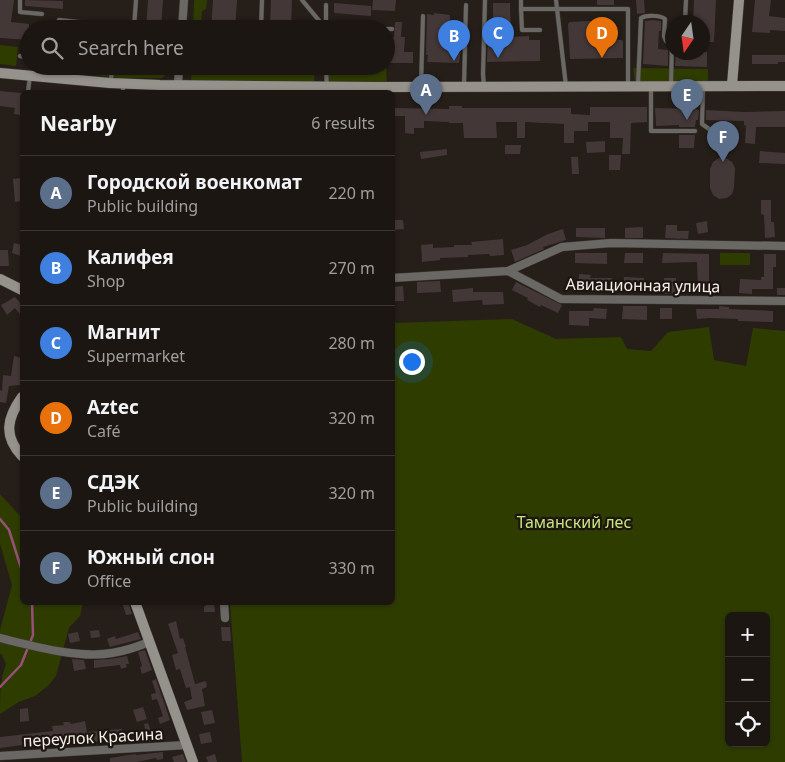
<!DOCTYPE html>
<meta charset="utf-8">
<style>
:root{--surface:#1c1612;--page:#292320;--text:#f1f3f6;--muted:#a09f9f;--line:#3a3532;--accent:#79bff8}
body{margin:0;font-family:"Noto Sans",sans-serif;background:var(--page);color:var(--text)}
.controls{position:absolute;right:15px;bottom:15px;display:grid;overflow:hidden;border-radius:8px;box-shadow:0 1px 4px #0004}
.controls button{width:45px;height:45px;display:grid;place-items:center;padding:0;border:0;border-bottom:1px solid var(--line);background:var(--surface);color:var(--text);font:25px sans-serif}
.compass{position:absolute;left:665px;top:15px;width:45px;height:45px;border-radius:50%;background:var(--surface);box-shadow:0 1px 4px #0004;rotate:193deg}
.you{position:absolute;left:411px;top:361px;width:18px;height:18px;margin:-12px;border:4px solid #fff;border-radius:50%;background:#1a73e8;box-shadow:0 0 0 8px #1a73e833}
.badge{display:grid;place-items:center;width:32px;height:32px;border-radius:50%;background:var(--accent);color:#fff;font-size:16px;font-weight:700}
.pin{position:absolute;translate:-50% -41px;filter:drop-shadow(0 1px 2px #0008)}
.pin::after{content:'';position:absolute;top:26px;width:18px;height:15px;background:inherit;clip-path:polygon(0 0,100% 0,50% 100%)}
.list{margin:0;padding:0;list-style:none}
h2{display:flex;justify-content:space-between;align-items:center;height:65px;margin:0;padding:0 20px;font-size:21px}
h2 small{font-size:16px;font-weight:400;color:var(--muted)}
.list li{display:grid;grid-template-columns:32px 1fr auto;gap:15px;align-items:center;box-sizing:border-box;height:75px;padding:0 20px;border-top:1px solid var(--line)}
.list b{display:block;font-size:19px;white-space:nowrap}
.list p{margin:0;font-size:16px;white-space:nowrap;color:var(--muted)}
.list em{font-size:16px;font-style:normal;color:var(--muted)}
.icon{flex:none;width:28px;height:28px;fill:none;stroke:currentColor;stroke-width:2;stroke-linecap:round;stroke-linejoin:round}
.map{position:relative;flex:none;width:785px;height:762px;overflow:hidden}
.search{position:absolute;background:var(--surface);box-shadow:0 1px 4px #0004;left:20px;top:20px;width:375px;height:55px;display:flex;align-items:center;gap:12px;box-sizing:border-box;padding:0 18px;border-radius:28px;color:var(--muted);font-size:19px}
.panel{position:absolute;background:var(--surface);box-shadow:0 1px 4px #0004;left:20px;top:90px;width:375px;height:515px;border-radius:8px}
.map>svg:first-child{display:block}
</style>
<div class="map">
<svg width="785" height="762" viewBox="0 0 785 762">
<rect width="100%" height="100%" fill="#261e18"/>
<path fill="#2e3c00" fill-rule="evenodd" d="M 194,0 L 207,0 L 206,9 L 202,11 L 201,23 L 205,29 L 193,29 Z
M 0,45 L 18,47 L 16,66 L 0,64 Z
M 386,65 L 387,84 L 326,84 L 326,66 L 340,66 L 350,73 L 377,73 Z
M 44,66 L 174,66 L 171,71 L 162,78 L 120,78 L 44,69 Z
M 192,66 L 237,66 L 241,73 L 266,73 L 270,66 L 283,66 L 287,74 L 308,74 L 315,66 L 314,84 L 191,82 Z
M 633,68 L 708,69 L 708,82 L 635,82 Z
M 720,253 L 750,253 L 750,265 L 720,265 Z
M 512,319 L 556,339 L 621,337 L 627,349 L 651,351 L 668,332 L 709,327 L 714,360 L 746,366 L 753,328 L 785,331 L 785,762 L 242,762 L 230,603 L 392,602 L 393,323 ZM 729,616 L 766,616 L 766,743 L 729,743 Z
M 0,494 L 22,518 L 22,602 L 83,603 L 80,616 L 69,628 L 56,676 L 48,686 L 35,696 L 19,702 L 0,714 C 0,698 0,678 6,664 L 2,655 L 0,653 L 0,630 L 12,585 L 0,544 Z"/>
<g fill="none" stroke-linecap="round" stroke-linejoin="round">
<path stroke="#965177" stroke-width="2.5" d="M 0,519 L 9,530 L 22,571
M 0,687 L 21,665 L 33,635 L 32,602"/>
</g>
<path fill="#433837" d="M 0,0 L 14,0 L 11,22 L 29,24 L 29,40 L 0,38 Z
M 25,0 L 63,1 L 63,9 L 25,6 Z
M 148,0 L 163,0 L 161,29 L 146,29 Z
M 213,0 L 237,0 L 235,29 L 211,29 Z
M 271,0 L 292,0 L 291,29 L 270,29 Z
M 373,0 L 396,0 L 395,11 L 372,10 Z
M 597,0 L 614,0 L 614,5 L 597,5 Z
M 636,0 L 644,0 L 645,13 L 637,14 Z
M 694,0 L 716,0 L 714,42 L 702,42 L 702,22 L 693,22 Z
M 755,0 L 771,0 L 769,16 L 785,18 L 785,31 L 770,30 L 770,33 L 752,32 Z
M 334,3 L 371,6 L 371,16 L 334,13 Z
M 493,3 L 510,3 L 511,37 L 529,36 L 529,40 L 540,40 L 540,61 L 487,62 L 488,36 L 493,36 Z
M 434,13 L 450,15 L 449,39 L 459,40 L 459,47 L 461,47 L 459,63 L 427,62 L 428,55 L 426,55 L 427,14 L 434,15 Z
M 653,20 L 661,21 L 661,31 L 659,31 L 658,49 L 668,50 L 668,66 L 643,64 L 645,21 Z
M 591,21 L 592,23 L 593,39 L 622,40 L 623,42 L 623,58 L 570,59 L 568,24 L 570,22 Z
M 395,22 L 402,22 L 401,37 L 405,37 L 404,52 L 413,52 L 413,63 L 386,63 L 386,37 L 394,37 Z
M 676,52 L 707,52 L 707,67 L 675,66 Z
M 752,55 L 785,55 L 785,62 L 778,62 L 778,64 L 752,64 Z
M 0,91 L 22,93 L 21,115 L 14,114 L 15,108 L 0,106 Z
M 449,106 L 462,106 L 462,108 L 571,108 L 571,114 L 590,115 L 590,107 L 647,107 L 647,122 L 631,123 L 630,154 L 622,154 L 623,138 L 610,138 L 610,122 L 588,122 L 588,131 L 574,131 L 574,143 L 564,143 L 564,124 L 525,122 L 525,138 L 517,138 L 517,122 L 496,122 L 497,138 L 464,138 L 463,123 L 449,123 L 449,122 L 424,121 L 424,128 L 414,128 L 414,134 L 405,133 L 405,116 L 395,116 L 395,108 L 449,109 Z
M 655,108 L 696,109 L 699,110 L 698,120 L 696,120 L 695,127 L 679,127 L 679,125 L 656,126 Z
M 706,110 L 744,112 L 785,111 L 785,127 L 756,127 L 755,144 L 745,143 L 746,126 L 744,125 L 744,121 L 706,120 Z
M 679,135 L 695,135 L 694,148 L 679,148 Z
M 605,141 L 605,152 L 587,153 L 586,142 Z
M 505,145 L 521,145 L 520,154 L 505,154 Z
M 447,149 L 447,155 L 421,159 L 420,152 Z
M 760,151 L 785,153 L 785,164 L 759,163 Z
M 609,155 L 621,155 L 620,170 L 609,170 Z
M 571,157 L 578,157 L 579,174 L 572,174 Z
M 719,158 L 726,158 L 732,162 L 735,168 L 734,188 L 732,194 L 727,198 L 719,199 L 713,195 L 710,188 L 710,169 L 713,162 Z
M 22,178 L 22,201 L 15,202 L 13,179 Z
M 761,200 L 771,200 L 771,222 L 774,222 L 775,237 L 765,238 L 764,215 L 761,214 Z
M 392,220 L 403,220 L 404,229 L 392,230 Z
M 707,221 L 708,232 L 698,234 L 696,223 Z
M 666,225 L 677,225 L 677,231 L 689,231 L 688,239 L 665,238 Z
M 643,227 L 643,238 L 625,238 L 625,228 Z
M 576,228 L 605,228 L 605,238 L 576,237 Z
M 563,229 L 566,240 L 543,247 L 544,249 L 515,262 L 511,250 L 527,245 L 548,234 Z
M 503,239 L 504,255 L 490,256 L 489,254 L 468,255 L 468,257 L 440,258 L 440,260 L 422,262 L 421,245 L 433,244 L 433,248 L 454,247 L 454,245 L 472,245 L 471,242 Z
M 14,243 L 22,245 L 21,256 L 12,253 Z
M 0,250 L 8,250 L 9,266 L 0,266 Z
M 575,253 L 607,253 L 607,264 L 575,263 Z
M 625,253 L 643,253 L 643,263 L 624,263 Z
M 663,253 L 709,254 L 709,290 L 698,290 L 697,262 L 662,263 Z
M 764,254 L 776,254 L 776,267 L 773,267 L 773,289 L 752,289 L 752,294 L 739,293 L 740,279 L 761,280 L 761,277 L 764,277 Z
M 579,274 L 591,275 L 590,278 L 612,278 L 612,290 L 578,290 Z
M 624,277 L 644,278 L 643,292 L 623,291 Z
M 664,278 L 676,278 L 676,293 L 665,294 Z
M 440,281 L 441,292 L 417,293 L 417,282 Z
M 516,282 L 562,305 L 558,313 L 541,305 L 540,307 L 527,300 L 528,298 L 512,290 Z
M 403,286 L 404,301 L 392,301 L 392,287 Z
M 473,288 L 473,292 L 503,292 L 504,304 L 483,305 L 482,300 L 453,302 L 452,290 Z
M 777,288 L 785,288 L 785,295 L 777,295 Z
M 15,297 L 22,305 L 22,317 L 15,308 L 7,315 L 1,305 Z
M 623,306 L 647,306 L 647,320 L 622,319 Z
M 719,306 L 729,307 L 729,309 L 773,311 L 773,322 L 738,321 L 738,319 L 709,318 L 697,319 L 696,309 L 719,309 Z
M 594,308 L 607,309 L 606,319 L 589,318 L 589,326 L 569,325 L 569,311 L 593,311 Z
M 660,308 L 672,308 L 672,319 L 660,319 Z
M 14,356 L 22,358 L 20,385 L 9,386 L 6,403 L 0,402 L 0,390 L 2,391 L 3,375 L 11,376 Z
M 122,602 L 128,602 L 132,614 L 126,615 Z
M 206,602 L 214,602 L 215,612 L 204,612 L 204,606 L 206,606 Z
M 176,621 L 180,639 L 183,638 L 186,647 L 185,647 L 195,684 L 206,681 L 207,687 L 202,689 L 205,706 L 187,710 L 184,702 L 192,699 L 190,687 L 186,688 L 180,669 L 176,670 L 172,655 L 178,653 L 168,624 Z
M 221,627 L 230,627 L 231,641 L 222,641 Z
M 99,630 L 100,637 L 91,638 L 90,631 Z
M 78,632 L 80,641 L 70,643 L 68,634 Z
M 138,632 L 141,639 L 110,647 L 107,639 L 115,636 L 116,639 Z
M 145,650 L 152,670 L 142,674 L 140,667 L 142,666 L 138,652 Z
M 127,656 L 129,664 L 126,664 L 127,667 L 121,669 L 120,665 L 94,668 L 94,660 L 110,659 Z
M 72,659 L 84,660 L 86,669 L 74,671 Z
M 156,679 L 170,720 L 160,724 L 158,718 L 163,716 L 157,699 L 152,700 L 151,694 L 156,693 L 152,681 Z
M 143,707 L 147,719 L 137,722 L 133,710 Z
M 28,708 L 29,721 L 20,722 L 20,709 Z
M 212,710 L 215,723 L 204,725 L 201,712 Z
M 85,721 L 87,732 L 122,729 L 124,738 L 78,744 L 77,738 L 49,741 L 49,745 L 41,746 L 41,745 L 31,747 L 30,744 L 0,748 L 0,737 L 53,731 L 52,726 L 64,725 L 63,722 L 70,722 L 71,724 Z
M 148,723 L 154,740 L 160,739 L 160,741 L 148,742 L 144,724 Z
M 210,732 L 212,742 L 201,744 L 199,734 Z
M 163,752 L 163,759 L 157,760 L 156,758 L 137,762 L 110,762 L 110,758 L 128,755 L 136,754 L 136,755 Z
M 183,754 L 186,762 L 174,762 L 172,757 Z
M 215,754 L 217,762 L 208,762 L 206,757 Z"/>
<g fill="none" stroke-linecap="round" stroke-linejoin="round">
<defs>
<path id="lane" d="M 20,0 L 20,12 L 42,14
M 302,0 L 326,29 L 361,29
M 521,0 L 521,9 L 628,9 L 628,85
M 556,0 L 566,86
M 521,9 L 522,30 L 540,30
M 59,20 L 115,26
M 685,22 L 686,0
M 115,29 L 115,26 L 134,27 L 136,0
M 261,29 L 262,0
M 326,29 L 326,5
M 386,29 L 392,29
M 20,56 L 29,58
M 326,66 L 327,92
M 43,75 L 44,66
M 111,81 L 112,66
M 638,84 L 641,18 C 647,15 660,15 665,19 L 664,36 L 666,41 L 672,43
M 671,85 L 672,43
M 421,86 L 423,16
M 464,86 L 466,5
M 484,86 L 483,74 L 485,0
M 651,88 L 651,131 L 695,131
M 703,88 L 702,124 L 719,136 L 719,151
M 28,92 L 30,76
M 123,92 L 123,84"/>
<path id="street" d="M 182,29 L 184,0
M 178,85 L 179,66
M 508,271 L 561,299 L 785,301
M 392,278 L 508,271 L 562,247 L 611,243 L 785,246
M 224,602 L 225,618
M 0,638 C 33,646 79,659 112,653 C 124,651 137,647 149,642
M 0,756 L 187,745"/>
<path id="secondary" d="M 0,73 L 110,83 L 160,85 L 374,87 L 785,86
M 732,85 L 739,0
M 0,279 L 22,290
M 22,397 C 7,418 3,436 22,456
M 135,602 L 193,762"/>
</defs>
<use href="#lane" stroke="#433b35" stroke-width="5"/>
<use href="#street" stroke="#433b35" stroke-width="9"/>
<use href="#secondary" stroke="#433b35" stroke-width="11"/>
<use href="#lane" stroke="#6a6864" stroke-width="4"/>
<use href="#street" stroke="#6a6864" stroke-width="8"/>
<use href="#secondary" stroke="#95928b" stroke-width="10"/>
</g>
<g text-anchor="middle" stroke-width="4.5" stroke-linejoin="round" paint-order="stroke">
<g font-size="16" fill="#f4eeea" stroke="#1d150f">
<text transform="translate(643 285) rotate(1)" y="6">Авиационная улица</text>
<text transform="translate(93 737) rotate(-3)" y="6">переулок Красина</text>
</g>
<g font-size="16" fill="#c6e57f" stroke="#1d150f">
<text x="574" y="528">Таманский лес</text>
</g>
</g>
</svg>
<div class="controls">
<button>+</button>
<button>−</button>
<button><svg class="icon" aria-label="locate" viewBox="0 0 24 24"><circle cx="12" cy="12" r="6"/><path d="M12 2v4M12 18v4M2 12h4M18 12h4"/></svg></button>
</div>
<svg class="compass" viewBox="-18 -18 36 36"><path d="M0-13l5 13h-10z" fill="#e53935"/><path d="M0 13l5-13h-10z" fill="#a09f9f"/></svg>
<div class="you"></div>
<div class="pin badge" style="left:426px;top:115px;background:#5c6f8a">A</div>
<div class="pin badge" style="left:454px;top:61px;background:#3f7fe0">B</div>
<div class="pin badge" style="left:498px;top:58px;background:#3f7fe0">C</div>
<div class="pin badge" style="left:602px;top:58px;background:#e8710a">D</div>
<div class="pin badge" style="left:687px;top:120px;background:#5c6f8a">E</div>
<div class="pin badge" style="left:723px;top:162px;background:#5c6f8a">F</div>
<div class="search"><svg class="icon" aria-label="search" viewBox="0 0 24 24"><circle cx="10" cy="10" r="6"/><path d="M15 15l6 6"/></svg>Search here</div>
<section class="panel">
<h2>Nearby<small>6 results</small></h2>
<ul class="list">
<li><span class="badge" style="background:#5c6f8a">A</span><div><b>Городской военкомат</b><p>Public building</p></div><em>220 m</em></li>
<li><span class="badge" style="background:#3f7fe0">B</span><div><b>Калифея</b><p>Shop</p></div><em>270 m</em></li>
<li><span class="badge" style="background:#3f7fe0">C</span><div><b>Магнит</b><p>Supermarket</p></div><em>280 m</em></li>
<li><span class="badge" style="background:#e8710a">D</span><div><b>Aztec</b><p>Café</p></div><em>320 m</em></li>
<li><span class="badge" style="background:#5c6f8a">E</span><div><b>СДЭК</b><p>Public building</p></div><em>320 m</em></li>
<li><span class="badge" style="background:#5c6f8a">F</span><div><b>Южный слон</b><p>Office</p></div><em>330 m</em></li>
</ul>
</section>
</div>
